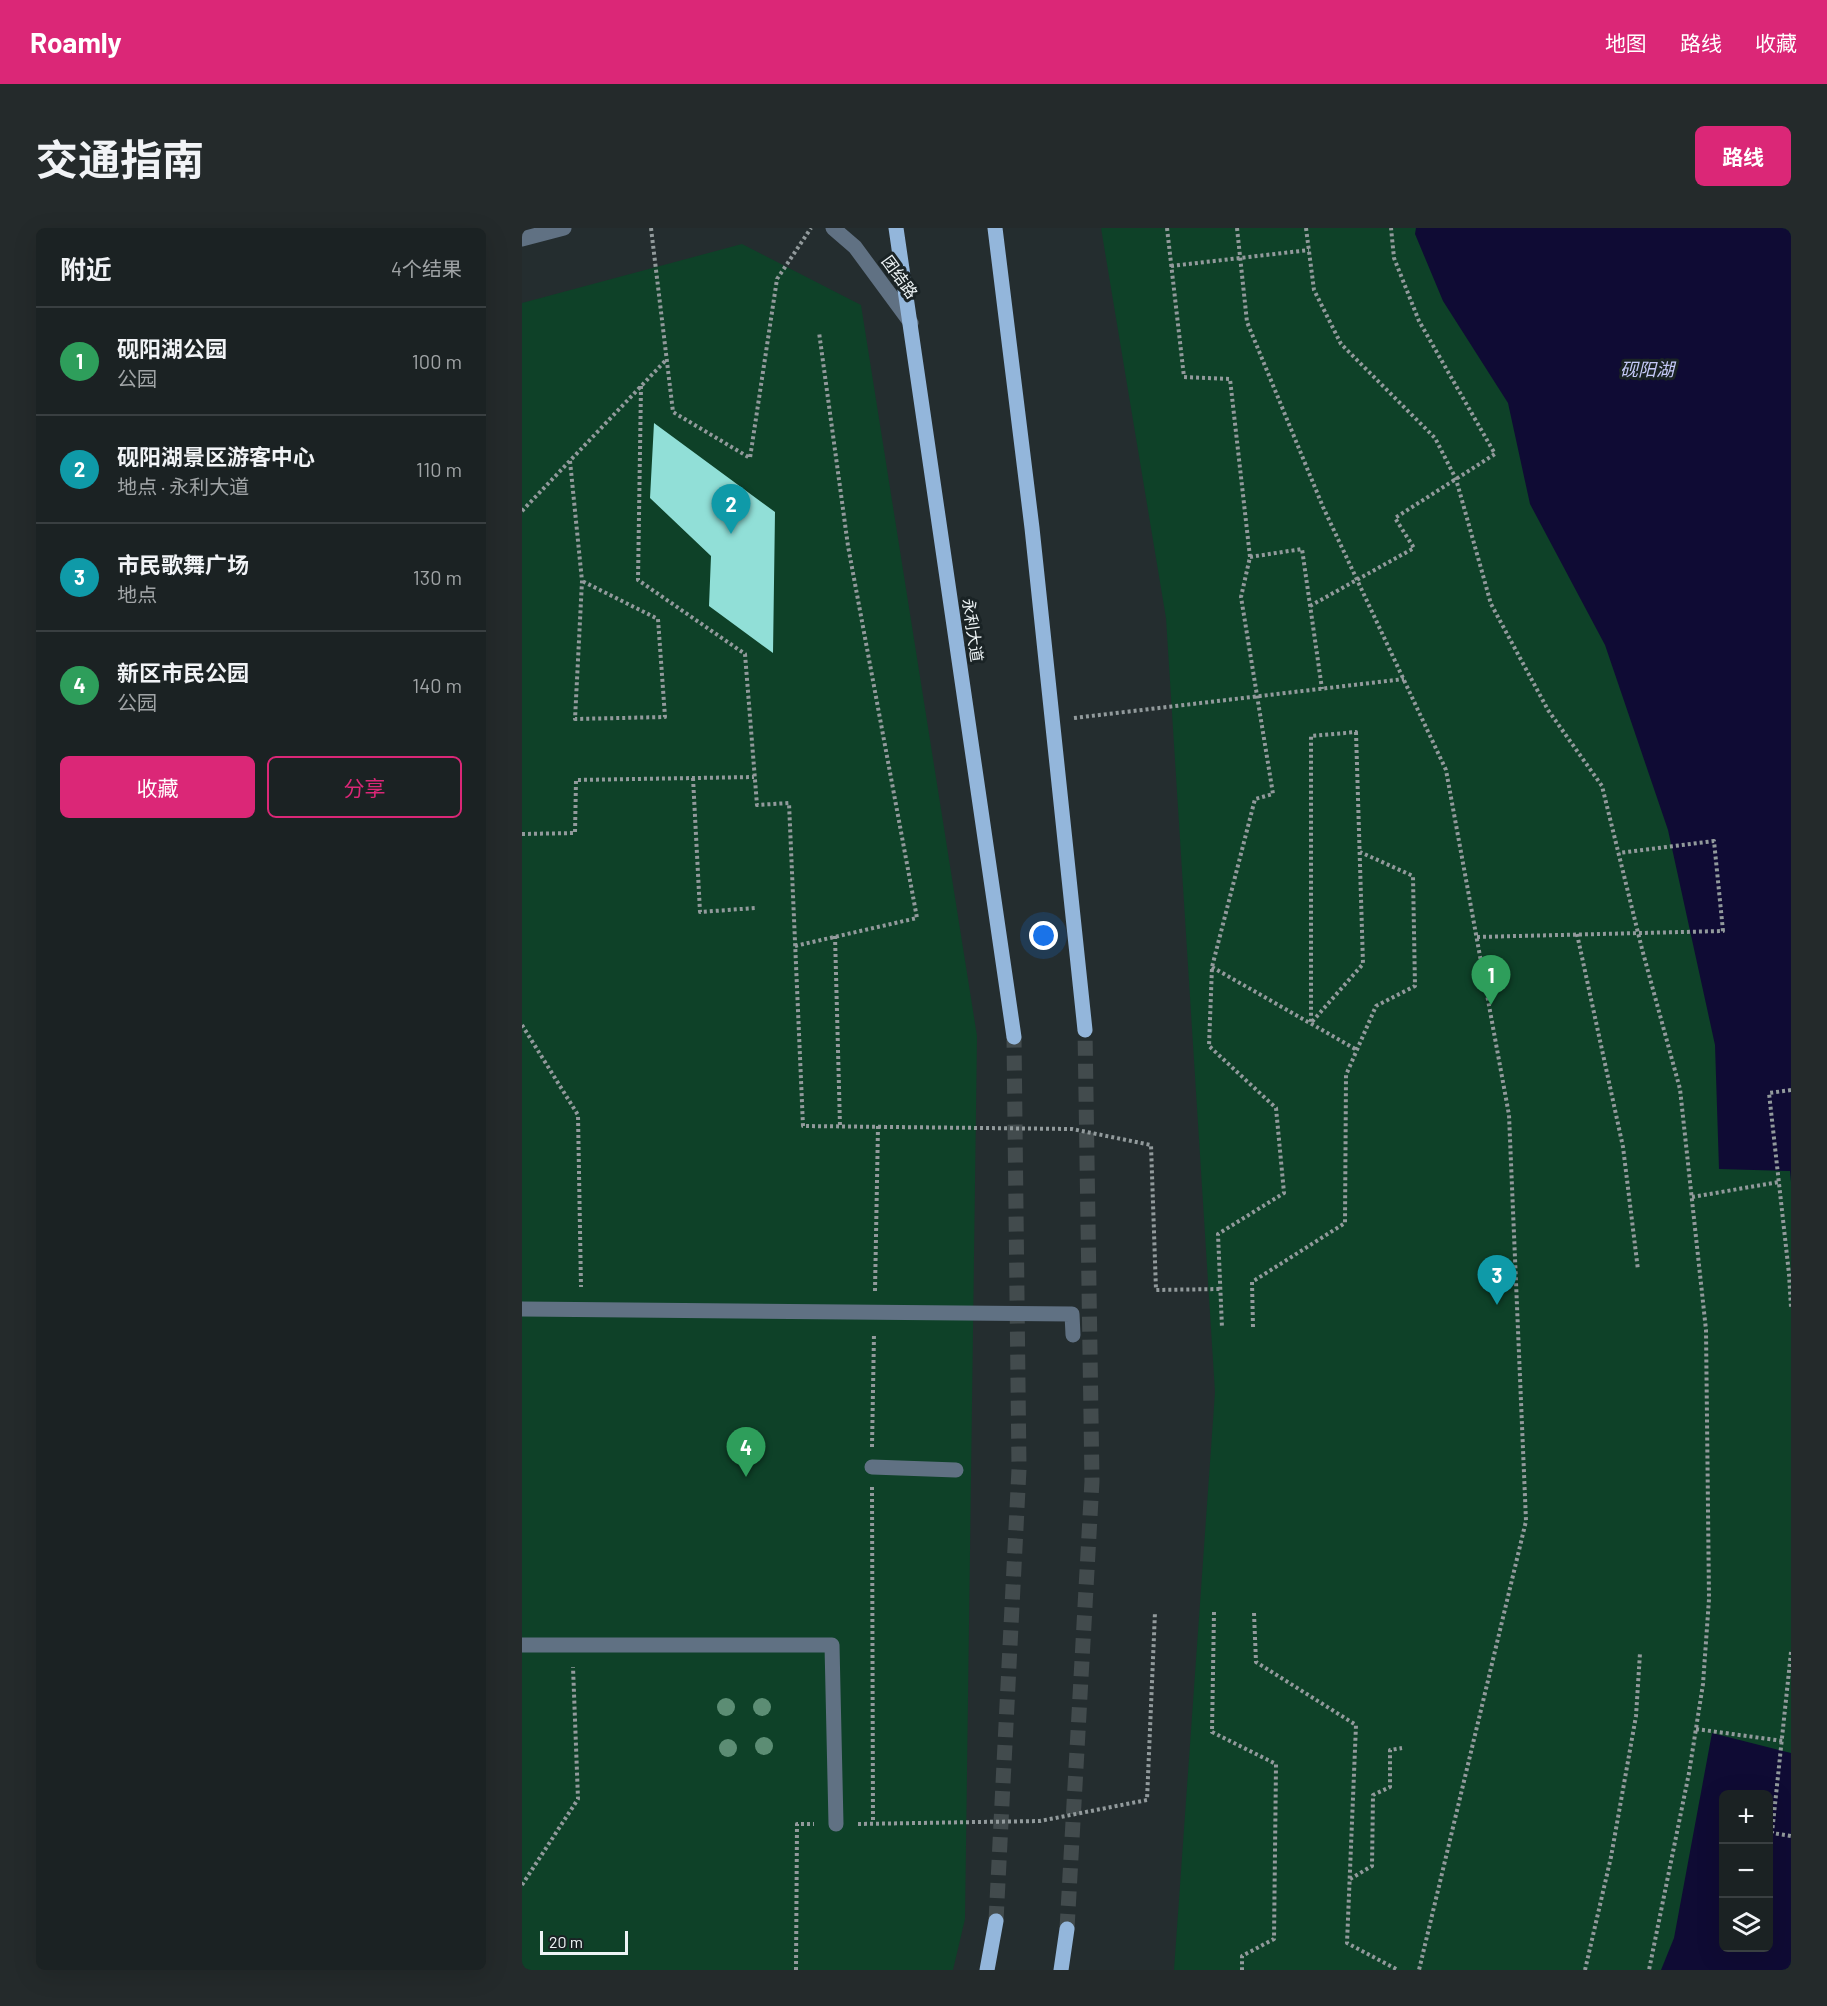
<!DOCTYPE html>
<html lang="zh">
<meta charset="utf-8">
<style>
:root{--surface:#1b2223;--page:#242a2b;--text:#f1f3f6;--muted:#a0a4a6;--line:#393f41;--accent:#db2777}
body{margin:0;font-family:Barlow,"Noto Sans SC",sans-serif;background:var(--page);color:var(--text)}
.controls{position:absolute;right:18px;bottom:18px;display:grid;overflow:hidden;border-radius:9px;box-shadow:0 6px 24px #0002}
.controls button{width:54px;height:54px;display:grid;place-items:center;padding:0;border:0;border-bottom:2px solid var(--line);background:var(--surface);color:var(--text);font:30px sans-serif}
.scale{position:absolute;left:18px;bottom:15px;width:88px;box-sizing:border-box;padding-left:6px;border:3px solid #edf3f5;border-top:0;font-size:16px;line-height:21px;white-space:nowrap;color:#edf3f5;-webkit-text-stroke:4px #1a2325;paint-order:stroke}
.you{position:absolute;left:522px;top:708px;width:21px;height:21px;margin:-15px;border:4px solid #fff;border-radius:50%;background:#1a73e8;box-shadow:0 0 0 9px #1a73e833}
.badge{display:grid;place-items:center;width:39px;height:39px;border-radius:50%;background:var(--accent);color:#fff;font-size:20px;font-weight:700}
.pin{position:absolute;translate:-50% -50px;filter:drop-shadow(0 2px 3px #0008)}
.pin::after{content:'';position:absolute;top:32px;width:21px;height:18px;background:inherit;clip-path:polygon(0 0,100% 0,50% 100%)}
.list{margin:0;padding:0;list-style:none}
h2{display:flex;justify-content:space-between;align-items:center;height:78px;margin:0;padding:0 24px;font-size:26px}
h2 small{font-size:20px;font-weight:400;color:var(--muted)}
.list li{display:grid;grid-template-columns:39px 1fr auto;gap:18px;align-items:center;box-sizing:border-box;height:108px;padding:0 24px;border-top:2px solid var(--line)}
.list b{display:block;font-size:22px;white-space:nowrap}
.list p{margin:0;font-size:20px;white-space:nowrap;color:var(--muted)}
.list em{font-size:20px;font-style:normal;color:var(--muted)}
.actions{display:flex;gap:12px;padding:18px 24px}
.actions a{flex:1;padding:14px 0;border:2px solid var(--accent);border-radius:9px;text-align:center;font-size:21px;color:var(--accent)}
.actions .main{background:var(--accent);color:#fff}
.icon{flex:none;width:33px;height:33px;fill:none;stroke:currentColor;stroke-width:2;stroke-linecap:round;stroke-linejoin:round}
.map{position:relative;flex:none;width:1269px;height:1742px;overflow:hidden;border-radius:9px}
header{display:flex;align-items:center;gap:36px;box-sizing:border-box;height:84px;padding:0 30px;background:var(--accent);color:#fff}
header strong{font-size:28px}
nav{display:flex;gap:33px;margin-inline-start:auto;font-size:21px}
.intro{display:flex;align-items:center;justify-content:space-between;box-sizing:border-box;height:144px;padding:0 36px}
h1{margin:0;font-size:42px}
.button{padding:15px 27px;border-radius:9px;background:var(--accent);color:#fff;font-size:21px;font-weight:700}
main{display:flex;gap:36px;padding:0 36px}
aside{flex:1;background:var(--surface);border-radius:9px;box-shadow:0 6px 24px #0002}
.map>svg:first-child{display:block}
</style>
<header>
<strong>Roamly</strong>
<nav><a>地图</a><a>路线</a><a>收藏</a></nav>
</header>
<div class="intro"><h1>交通指南</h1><a class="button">路线</a></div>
<main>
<aside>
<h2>附近<small>4个结果</small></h2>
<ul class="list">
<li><span class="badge" style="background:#2e9e5b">1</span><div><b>砚阳湖公园</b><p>公园</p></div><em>100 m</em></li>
<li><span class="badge" style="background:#0f9aa8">2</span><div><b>砚阳湖景区游客中心</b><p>地点 · 永利大道</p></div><em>110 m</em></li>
<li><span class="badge" style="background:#0f9aa8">3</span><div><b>市民歌舞广场</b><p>地点</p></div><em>130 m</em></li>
<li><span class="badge" style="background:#2e9e5b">4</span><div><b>新区市民公园</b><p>公园</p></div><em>140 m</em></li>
</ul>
<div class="actions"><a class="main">收藏</a><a>分享</a></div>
</aside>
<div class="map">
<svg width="1269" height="1742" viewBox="0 0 1269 1742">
<rect width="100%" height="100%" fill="#242d2f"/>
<path fill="#0e4128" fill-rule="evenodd" d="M 579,0 L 1269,0 L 1269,1742 L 652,1742 L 693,1164 L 644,390 ZM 1202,1566 L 1246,1566 L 1246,1720 L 1202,1720 Z
M 220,16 L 339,77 L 455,808 L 443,1691 L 431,1742 L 0,1742 L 0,75 Z"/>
<path fill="#0f0b34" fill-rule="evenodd" d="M 894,0 L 1269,0 L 1269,954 L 1268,943 L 1197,941 L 1193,817 L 1146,602 L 1083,417 L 1008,276 L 986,175 L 921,73 L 893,6 Z
M 1190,1505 L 1269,1525 L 1269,1742 L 1139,1742 L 1152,1710 ZM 1246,1566 L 1246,1720 L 1202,1720 L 1202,1566 Z"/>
<path fill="#91dfd7" d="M 132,195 L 253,284 L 251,425 L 187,378 L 189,328 L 128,270 Z"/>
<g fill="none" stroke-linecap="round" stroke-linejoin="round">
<path stroke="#424b4d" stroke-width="15" stroke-dasharray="15 8" stroke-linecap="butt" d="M 474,1693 L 497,1241 L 492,809
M 545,1701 L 570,1253 L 563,802"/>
<path stroke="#929a9c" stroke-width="4" stroke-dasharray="3 3" stroke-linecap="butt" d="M 129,0 L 151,184 L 228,230 L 255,51 L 289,0
M 645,0 L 662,149 L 708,151 L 728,329 L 719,369 L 751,566 L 733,571 L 690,739 L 687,818 L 754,880 L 762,965 L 696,1006 L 700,1100
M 715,0 L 725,94 L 801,279 L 924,542 L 987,887 L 1004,1293 L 897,1742
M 784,0 L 792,62 L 819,116 L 913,210 L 934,251 L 969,376 L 1026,482 L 1080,558 L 1120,721 L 1158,861 L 1184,1102 L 1187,1371 L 1181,1456 L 1167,1545 L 1127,1742
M 649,38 L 787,22
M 119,158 L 116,352 L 223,426 L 235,577 L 267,575 L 281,898 L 550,901 L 629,917 L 634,1062 L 698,1061
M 48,233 L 60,353 L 53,491 L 143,489 L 136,391 L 60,353
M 0,283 L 144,132
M 728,329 L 780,321 L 800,461
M 788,378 L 892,320 L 873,290 L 973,226 L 897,93 L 872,30 L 869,0
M 552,490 L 882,451
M 834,504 L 841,736 L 789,795 L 789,508 Z
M 171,550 L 178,684 L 233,680
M 0,606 L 53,605 L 54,552 L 232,549
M 1055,706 L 1101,919 L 1116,1042
M 313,708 L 318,898
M 955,709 L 1201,703 L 1192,613 L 1097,625
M 273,718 L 395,690 L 326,318 L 297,104
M 690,739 L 835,822
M 0,797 L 56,887 L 59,1059
M 1269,862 L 1247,865 L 1267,1046 L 1269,1079
M 1170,969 L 1257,954
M 353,1063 L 356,898
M 731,1099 L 730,1054 L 823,995 L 824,847 L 854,778 L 893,758 L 891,648 L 838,624
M 350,1219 L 352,1106
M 350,1259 L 351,1595
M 692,1384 L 690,1504 L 754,1536 L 752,1711 L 720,1728 L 720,1742
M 732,1385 L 734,1434 L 834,1497 L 825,1715 L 876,1742
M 1269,1424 L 1250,1605 L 1269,1608
M 1174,1501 L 1261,1513
M 336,1596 L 518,1593 L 625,1572 L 633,1384
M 828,1651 L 850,1638 L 851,1567 L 868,1559 L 868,1522 L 880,1520
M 0,1657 L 56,1571 L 51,1439
M 274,1742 L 275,1596 L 292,1596
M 1063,1742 L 1089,1629 L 1114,1488 L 1118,1425"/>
<path stroke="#607183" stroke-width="15" d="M 0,1081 L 550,1086 L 551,1107
M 350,1239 L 434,1242
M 0,1417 L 310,1417 L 314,1596"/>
<path stroke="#607183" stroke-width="15" d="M 311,0 L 333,19 L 389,95
M 0,11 L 42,0"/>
<path stroke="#93b6db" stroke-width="15" d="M 374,0 L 492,809
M 473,0 L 510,300 L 563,802
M 465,1742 L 474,1693
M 539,1742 L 545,1701"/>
</g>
<g fill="#5c8d74">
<circle cx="204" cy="1479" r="9"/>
<circle cx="240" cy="1479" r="9"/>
<circle cx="242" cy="1518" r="9"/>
<circle cx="206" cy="1520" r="9"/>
</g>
<g text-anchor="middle" stroke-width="6" stroke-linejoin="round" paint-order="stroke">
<g font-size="16" fill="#edf3f5" stroke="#1a2325">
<text transform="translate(378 49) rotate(54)" y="6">团结路</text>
<text transform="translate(451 402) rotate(82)" y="6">永利大道</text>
</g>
<g font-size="18" font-style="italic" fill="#c5c9f8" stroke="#1a2325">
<text x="1125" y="148">砚阳湖</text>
</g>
</g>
</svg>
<div class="controls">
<button>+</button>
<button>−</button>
<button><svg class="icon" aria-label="layers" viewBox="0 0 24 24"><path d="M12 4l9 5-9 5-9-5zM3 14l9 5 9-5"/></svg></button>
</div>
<div class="scale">20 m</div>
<div class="you"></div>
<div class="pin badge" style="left:969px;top:777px;background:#2e9e5b">1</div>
<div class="pin badge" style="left:209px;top:306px;background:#0f9aa8">2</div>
<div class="pin badge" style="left:975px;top:1077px;background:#0f9aa8">3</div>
<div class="pin badge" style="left:224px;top:1249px;background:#2e9e5b">4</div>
</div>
</main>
